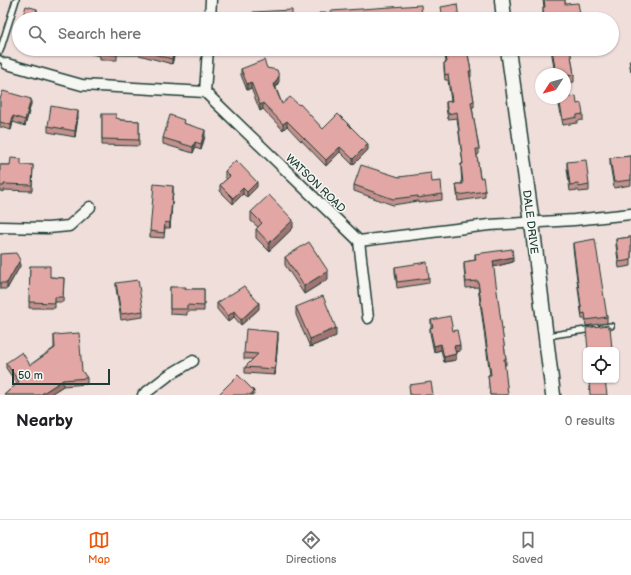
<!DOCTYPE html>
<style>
:root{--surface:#fff;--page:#f6f6f6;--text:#202124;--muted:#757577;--line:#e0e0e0;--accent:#ea580c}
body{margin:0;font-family:"Balsamiq Sans",sans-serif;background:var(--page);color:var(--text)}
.controls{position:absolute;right:12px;bottom:12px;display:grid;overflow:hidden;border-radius:6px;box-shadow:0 1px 3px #0004}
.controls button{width:36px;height:36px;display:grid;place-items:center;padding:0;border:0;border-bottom:1px solid var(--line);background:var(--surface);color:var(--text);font:20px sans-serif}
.compass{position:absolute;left:535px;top:68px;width:36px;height:36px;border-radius:50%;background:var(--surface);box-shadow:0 1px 3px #0004;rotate:234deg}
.scale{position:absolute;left:12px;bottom:10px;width:98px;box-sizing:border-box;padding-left:4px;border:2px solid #1f3d34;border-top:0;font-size:11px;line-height:14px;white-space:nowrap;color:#1f3d34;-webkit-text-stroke:3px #f6f6f2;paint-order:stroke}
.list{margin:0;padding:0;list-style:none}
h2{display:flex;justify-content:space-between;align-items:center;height:52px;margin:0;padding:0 16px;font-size:17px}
h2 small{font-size:13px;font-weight:400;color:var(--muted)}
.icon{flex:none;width:22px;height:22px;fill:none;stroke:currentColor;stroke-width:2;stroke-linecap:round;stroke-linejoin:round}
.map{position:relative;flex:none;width:631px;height:395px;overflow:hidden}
.search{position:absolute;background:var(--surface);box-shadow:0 1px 3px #0004;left:12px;right:12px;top:12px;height:44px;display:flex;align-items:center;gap:10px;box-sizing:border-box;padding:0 14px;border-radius:22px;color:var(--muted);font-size:15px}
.sheet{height:124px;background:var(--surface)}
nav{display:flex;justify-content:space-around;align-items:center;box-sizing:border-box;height:56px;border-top:1px solid var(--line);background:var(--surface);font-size:11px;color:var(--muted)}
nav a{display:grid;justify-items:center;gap:2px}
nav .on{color:var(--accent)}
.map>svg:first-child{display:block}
</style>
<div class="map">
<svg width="631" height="395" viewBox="0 0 631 395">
<rect width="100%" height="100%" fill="#f0dedb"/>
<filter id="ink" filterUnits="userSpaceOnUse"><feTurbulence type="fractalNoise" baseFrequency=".025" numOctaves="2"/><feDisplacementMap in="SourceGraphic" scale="8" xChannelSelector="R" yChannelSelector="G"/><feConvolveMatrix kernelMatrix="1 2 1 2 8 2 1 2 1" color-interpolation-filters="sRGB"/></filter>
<g filter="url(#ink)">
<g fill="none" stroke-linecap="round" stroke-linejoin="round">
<defs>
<path id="lane" d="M 0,51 L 16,0
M 0,59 L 7,64
M 602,327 L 611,326
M 547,336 L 592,329"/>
<path id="street" d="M 210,19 L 211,0
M 7,64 L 82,85 L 205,92 L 359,241 L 489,225 L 574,220 L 631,214
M 205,92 L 208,49
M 0,227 L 48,228 L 69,226 L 90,207
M 359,241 L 368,318
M 143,395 L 169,375 L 193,361"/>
<path id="secondary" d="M 502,0 L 504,19
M 508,49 L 532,223 L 553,395"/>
</defs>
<use href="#lane" stroke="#1f3d34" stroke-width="8"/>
<use href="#street" stroke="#1f3d34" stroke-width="13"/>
<use href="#secondary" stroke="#1f3d34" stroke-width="17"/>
<use href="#lane" stroke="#f6f6f2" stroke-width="5"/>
<use href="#street" stroke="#f6f6f2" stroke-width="10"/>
<use href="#secondary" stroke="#f6f6f2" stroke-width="14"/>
</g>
<path fill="#c2908d" stroke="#1f3d34" d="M 543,0 L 565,0 L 565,4 L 581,19 L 543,19 L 543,7 L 544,7 Z
M 19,28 L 19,39 L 17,39 L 17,33 Z
M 47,49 L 176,49 L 172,64 L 139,55 L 117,55 L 117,60 L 100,60 L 100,56 L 69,49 L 68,54 Z
M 444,49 L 467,49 L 471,71 L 471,77 L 470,77 L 474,101 L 474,107 L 472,107 L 479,149 L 479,154 L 477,155 L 480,178 L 485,191 L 485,197 L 458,201 L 456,184 L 462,184 L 461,170 L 461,164 L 463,164 L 457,118 L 448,119 L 446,108 L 446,102 L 451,101 L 448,80 L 445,80 L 444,69 L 444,63 L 446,62 Z
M 551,49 L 570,49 L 574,75 L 574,82 L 565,83 L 565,74 L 555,74 Z
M 267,68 L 279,81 L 276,88 L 282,104 L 299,105 L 323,129 L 368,150 L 353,165 L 340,152 L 326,166 L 301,140 L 301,141 L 287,126 L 283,130 L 263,109 L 260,111 L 251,88 L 247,90 L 241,75 L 241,69 Z
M 0,99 L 31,104 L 25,126 L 13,122 L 11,130 L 0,127 Z
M 559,99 L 577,104 L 583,114 L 583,120 L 577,121 L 577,123 L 563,125 L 559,105 Z
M 102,114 L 120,120 L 139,121 L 139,146 L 102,145 Z
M 78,117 L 75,137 L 48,132 L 48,126 Z
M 184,123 L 205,136 L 201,150 L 195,148 L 193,153 L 163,144 L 163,138 Z
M 631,156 L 631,185 L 614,188 L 610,164 L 610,158 Z
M 567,162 L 589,185 L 589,191 L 579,192 L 578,190 L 570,191 L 567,168 Z
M 0,165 L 33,165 L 32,191 L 4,190 L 4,192 L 0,191 Z
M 225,171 L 257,187 L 247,197 L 243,194 L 233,204 L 220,191 L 220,185 L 227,179 L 225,177 Z
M 399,177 L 432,182 L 442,194 L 442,200 L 418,203 L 418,201 L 393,205 L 354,191 L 354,185 Z
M 173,191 L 170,228 L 165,228 L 164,238 L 150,237 L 150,231 Z
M 251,212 L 293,228 L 269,251 L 256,238 L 256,229 L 258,227 L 251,221 Z
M 631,237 L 631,266 L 619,268 L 616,245 L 616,239 Z
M 573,243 L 607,317 L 607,323 L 586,326 L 585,319 L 582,319 L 573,248 Z
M 0,254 L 20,266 L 7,289 L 0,289 Z
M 475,254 L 513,262 L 493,267 L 506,359 L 506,365 L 504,365 L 508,395 L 490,395 L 488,375 L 490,375 L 478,287 L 466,288 L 464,268 L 464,262 L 475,260 Z
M 285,257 L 328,279 L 304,294 L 285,265 Z
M 30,266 L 50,277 L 64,278 L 63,302 L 55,302 L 55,308 L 29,308 Z
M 395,267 L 429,278 L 429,283 L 397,288 L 395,272 Z
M 116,283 L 143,311 L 143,317 L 121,320 L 116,288 Z
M 170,287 L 185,289 L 204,289 L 204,311 L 187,311 L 187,315 L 170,314 Z
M 217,303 L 259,309 L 241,325 L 234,317 L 228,322 L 217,309 Z
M 296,307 L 336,336 L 310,347 L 296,315 Z
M 431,320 L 453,331 L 460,351 L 456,352 L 456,360 L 444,362 L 441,350 L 434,352 L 430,333 L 430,328 L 431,327 Z
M 54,335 L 82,371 L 87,378 L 87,384 L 63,386 L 49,395 L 4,395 L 17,384 L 6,368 L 6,363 L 30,365 L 54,348 Z
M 278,338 L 275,375 L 245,373 L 245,367 L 253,359 L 244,359 L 244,353 Z"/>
<path fill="#9e7573" stroke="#1f3d34" d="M 37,9 L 37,15 L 36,19 L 34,18 Z
M 174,49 L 176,49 L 172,64 L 172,59 Z
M 279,76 L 279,81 L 274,90 L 274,85 Z
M 251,82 L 251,88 L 247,90 L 247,84 Z
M 31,99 L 31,104 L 25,126 L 25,120 Z
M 263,103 L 263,109 L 260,111 L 260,105 Z
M 78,111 L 78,117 L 75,137 L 75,131 Z
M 13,116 L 13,122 L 11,130 L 11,125 Z
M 287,121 L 287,126 L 283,130 L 283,124 Z
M 205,130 L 205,136 L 201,150 L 201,144 Z
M 195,142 L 195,148 L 193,153 L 193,147 Z
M 368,144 L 368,150 L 353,165 L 353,159 Z
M 340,147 L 340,152 L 326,166 L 326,160 Z
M 257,182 L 257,187 L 247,197 L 247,192 Z
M 173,186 L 173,191 L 170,228 L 170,223 Z
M 243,188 L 243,194 L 233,204 L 233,198 Z
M 293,220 L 293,228 L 269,251 L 269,243 Z
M 513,257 L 513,262 L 493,267 L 493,261 Z
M 20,260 L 20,266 L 7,289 L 7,283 Z
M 328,271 L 328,279 L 304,294 L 304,286 Z
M 259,303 L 259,309 L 241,325 L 241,320 Z
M 234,311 L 234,317 L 228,322 L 228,316 Z
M 336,328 L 336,336 L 310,347 L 310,339 Z
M 278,332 L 278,338 L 275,375 L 275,369 Z
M 441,344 L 441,350 L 434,352 L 434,346 Z
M 460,345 L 460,351 L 454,352 L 454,346 Z
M 456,354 L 456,360 L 444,362 L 444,357 Z
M 63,380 L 63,386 L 49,395 L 40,395 Z
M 254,391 L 254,395 L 250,395 Z"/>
<path fill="#e2a7a4" stroke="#1f3d34" d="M 544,0 L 565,0 L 565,4 L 578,3 L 581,19 L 544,19 L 543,7 L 545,7 Z
M 457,4 L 459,19 L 443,19 L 441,7 Z
M 421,5 L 422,19 L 242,19 L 242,14 L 253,14 L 253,12 L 292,10 L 292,17 L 319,16 L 319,13 L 331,13 L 331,11 Z
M 26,6 L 37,9 L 34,18 L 39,19 L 22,19 Z
M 158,16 L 168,19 L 157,19 Z
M 19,28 L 19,34 L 17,33 Z
M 93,49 L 174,49 L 172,59 L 139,50 L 117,49 L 117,55 L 100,54 L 101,51 Z
M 445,49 L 467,49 L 471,71 L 469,71 L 474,101 L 471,102 L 479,149 L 476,149 L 480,178 L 483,177 L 485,191 L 458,195 L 456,184 L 463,184 L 461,164 L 463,164 L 457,112 L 448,114 L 446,102 L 452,101 L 448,74 L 445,75 L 444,63 L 447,62 Z
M 552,49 L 570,49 L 574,75 L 565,76 L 565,74 L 556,74 Z
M 264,60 L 267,68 L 277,70 L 279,76 L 274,85 L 282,104 L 290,97 L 299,105 L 300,104 L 323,129 L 338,114 L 368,144 L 353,159 L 340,147 L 326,160 L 287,121 L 283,124 L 263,103 L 260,105 L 251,82 L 247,84 L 241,69 Z
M 629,60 L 631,60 L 631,72 Z
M 3,91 L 31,99 L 25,120 L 13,116 L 11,125 L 0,122 L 0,99 Z
M 576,96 L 577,104 L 581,103 L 583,114 L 577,115 L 577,117 L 563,120 L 559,99 Z
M 51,106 L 78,111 L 75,131 L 48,126 Z
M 102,114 L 116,114 L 116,118 L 120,119 L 120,120 L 139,121 L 139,140 L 102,139 Z
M 170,115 L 184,120 L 183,123 L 205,130 L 201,144 L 195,142 L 193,147 L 163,138 Z
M 631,156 L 631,180 L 614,182 L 610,158 Z
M 11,158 L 21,159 L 21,165 L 33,165 L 32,185 L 4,184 L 4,186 L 0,186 L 0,165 L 10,165 Z
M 236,160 L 257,182 L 247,192 L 243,188 L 233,198 L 220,185 L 230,176 L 225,171 Z
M 586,160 L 589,185 L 579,187 L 578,184 L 570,185 L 567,162 Z
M 361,165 L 399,177 L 431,173 L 432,182 L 441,181 L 442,194 L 418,198 L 418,196 L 393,199 L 354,185 Z
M 154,184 L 173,186 L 170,223 L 165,222 L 164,233 L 150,231 Z
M 269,195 L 293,220 L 269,243 L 256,229 L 262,223 L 251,212 Z
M 631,237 L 631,260 L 619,262 L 616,239 Z
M 595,239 L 607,317 L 586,320 L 585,313 L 582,314 L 573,243 Z
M 309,242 L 328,271 L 304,286 L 285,257 Z
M 512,249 L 513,257 L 493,261 L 506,359 L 504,359 L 508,395 L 490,395 L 488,375 L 491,375 L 478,281 L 466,282 L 464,262 L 476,260 L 475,254 Z
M 16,253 L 20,260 L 7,283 L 0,283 L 0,254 Z
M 427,262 L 429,278 L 397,282 L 395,267 Z
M 30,266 L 50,266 L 50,277 L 64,278 L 63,297 L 55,297 L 55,303 L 29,302 Z
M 138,280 L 143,311 L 121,314 L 116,283 Z
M 244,286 L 259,303 L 241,320 L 234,311 L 228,316 L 217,303 Z
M 170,287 L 186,287 L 185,289 L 204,289 L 204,306 L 187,305 L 187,309 L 170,309 Z
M 323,296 L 336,328 L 310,339 L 296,307 Z
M 450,316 L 453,331 L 457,330 L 460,345 L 454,346 L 456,354 L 444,357 L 441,344 L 434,346 L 430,328 L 433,327 L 431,320 Z
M 608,325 L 608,328 L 610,327 L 612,349 L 588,350 L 586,328 Z
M 246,329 L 278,332 L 275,369 L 245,367 L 258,354 L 244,353 Z
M 79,333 L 82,371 L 87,378 L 63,380 L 40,395 L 4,395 L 19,382 L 6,363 L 22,352 L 30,365 L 55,348 L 54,335 Z
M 238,375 L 254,391 L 250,395 L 218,395 Z
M 589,380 L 605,380 L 607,395 L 590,395 Z
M 431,382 L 433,395 L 410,395 L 409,385 Z"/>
</g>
<g text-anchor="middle" stroke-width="3" stroke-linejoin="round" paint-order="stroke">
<g font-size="11" fill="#1f3d34" stroke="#f6f6f2">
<text transform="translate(316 183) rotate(44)" y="4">WATSON ROAD</text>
<text transform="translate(531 222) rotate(83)" y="4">DALE DRIVE</text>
</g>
</g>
</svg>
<div class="controls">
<button><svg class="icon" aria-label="locate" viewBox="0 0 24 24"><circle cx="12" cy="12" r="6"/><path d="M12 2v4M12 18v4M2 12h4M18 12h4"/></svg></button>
</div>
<svg class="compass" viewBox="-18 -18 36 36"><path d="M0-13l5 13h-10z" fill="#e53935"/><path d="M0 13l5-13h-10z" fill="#757577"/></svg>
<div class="scale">50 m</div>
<div class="search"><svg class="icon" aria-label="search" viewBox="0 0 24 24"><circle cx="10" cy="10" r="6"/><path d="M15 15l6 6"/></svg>Search here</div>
</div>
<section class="sheet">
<h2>Nearby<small>0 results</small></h2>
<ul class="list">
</ul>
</section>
<nav>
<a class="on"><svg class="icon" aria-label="map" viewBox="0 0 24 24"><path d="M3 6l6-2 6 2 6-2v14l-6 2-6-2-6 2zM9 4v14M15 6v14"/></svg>Map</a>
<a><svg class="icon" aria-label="directions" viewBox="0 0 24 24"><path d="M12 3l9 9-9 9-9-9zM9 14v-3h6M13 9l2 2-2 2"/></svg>Directions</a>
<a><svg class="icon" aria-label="saved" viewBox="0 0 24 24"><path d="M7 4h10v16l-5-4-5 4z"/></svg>Saved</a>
</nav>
